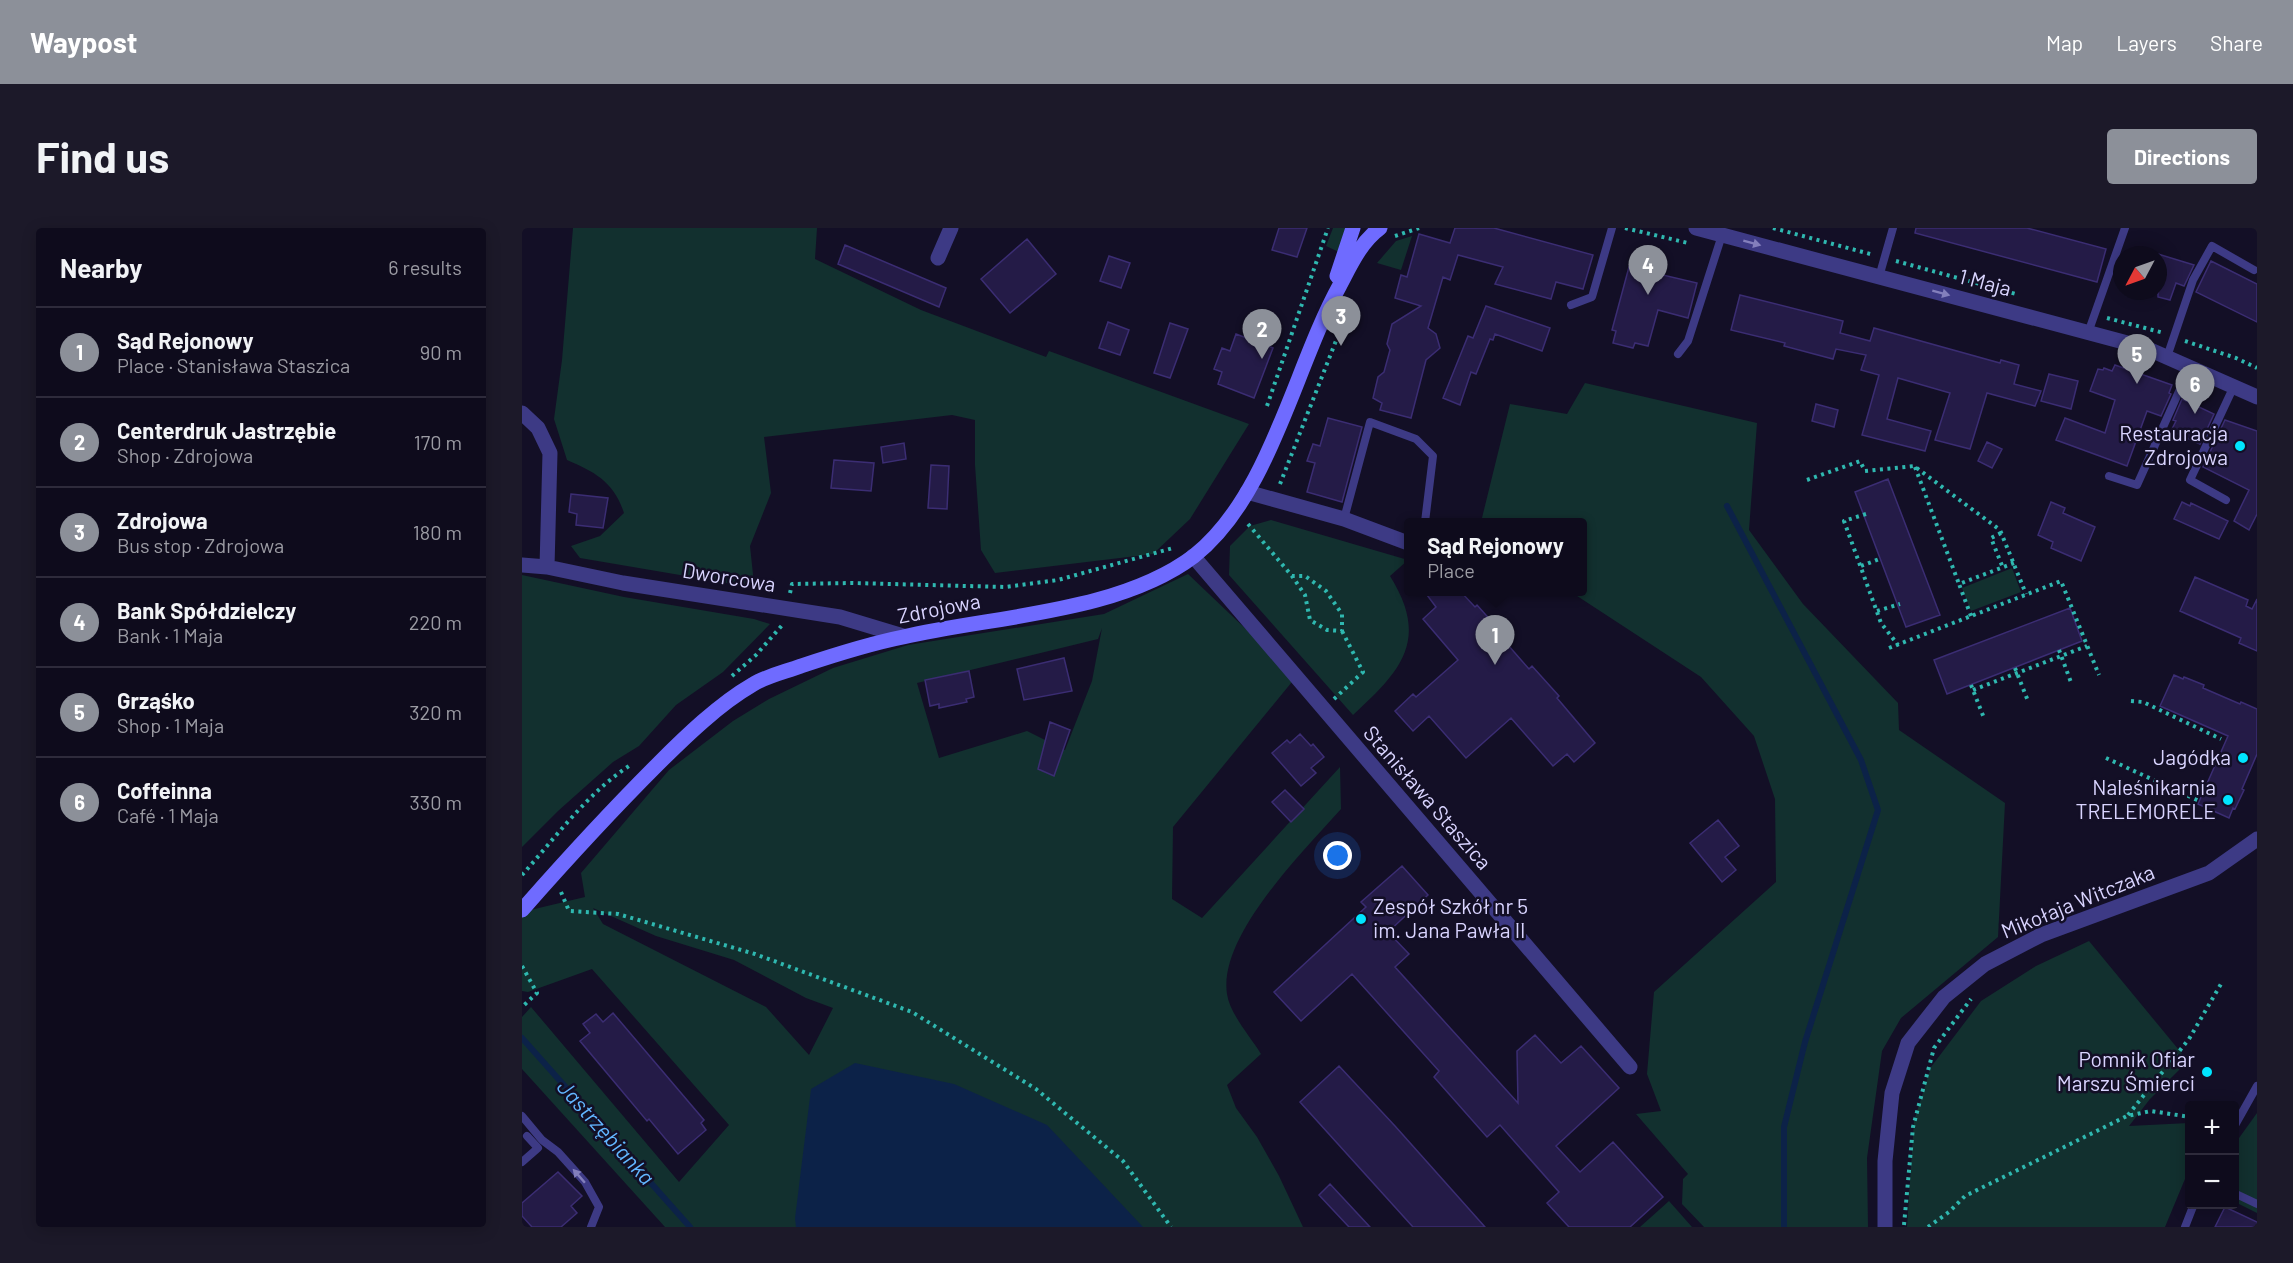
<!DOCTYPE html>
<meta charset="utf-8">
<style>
:root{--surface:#0e0b1c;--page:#1c1929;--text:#f1f3f6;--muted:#9b9ba3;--line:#2e2b3b;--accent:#8c9099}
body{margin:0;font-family:Barlow,sans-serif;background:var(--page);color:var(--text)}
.controls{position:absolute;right:18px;bottom:18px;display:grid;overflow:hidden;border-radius:6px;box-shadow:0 3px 15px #0003}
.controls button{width:54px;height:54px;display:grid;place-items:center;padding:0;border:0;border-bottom:2px solid var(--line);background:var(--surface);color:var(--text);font:30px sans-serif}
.compass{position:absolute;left:1591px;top:18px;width:54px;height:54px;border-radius:50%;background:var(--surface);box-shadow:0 3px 15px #0003;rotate:229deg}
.you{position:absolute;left:816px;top:628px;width:21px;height:21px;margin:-15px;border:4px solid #fff;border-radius:50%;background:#1a73e8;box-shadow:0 0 0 9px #1a73e833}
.badge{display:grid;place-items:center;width:39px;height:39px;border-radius:50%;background:var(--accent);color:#fff;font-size:20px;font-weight:700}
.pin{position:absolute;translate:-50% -50px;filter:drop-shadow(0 2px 3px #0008)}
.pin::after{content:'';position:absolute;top:32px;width:21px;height:18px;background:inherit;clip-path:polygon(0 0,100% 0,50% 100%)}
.popup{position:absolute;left:882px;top:290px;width:183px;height:78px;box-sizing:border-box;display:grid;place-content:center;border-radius:6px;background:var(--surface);filter:drop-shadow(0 2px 4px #0005);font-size:20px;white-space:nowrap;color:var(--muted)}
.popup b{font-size:22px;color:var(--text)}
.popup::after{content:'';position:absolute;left:50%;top:100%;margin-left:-12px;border:12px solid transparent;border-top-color:var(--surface)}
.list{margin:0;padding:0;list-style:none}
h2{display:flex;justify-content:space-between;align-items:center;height:78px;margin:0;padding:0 24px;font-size:26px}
h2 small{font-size:20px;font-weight:400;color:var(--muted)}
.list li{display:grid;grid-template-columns:39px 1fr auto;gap:18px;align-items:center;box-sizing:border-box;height:90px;padding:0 24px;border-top:2px solid var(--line)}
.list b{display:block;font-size:22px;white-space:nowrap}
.list p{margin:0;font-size:20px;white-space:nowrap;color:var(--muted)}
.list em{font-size:20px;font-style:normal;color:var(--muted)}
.map{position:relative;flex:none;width:1735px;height:999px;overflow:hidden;border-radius:6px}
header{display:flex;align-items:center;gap:36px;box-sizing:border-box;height:84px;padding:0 30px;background:var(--accent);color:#fff}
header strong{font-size:28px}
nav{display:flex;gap:33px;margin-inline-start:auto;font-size:21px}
.intro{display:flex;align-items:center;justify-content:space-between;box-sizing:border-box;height:144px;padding:0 36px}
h1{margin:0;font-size:42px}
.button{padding:15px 27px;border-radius:6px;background:var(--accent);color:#fff;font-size:21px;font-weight:700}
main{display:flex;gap:36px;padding:0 36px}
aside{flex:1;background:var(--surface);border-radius:6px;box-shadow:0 3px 15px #0003}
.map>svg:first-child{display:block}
</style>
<header>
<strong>Waypost</strong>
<nav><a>Map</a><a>Layers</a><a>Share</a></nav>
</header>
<div class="intro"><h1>Find us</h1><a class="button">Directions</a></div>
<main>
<aside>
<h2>Nearby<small>6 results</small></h2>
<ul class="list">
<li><span class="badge">1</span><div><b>Sąd Rejonowy</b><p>Place · Stanisława Staszica</p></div><em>90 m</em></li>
<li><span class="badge">2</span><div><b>Centerdruk Jastrzębie</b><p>Shop · Zdrojowa</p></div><em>170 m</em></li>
<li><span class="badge">3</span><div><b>Zdrojowa</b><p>Bus stop · Zdrojowa</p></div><em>180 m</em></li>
<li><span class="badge">4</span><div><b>Bank Spółdzielczy</b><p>Bank · 1 Maja</p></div><em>220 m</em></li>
<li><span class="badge">5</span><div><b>Grząśko</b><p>Shop · 1 Maja</p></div><em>320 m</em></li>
<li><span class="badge">6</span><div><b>Coffeinna</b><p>Café · 1 Maja</p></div><em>330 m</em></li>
</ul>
</aside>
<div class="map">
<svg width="1735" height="999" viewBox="0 0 1735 999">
<rect width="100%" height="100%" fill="#130f26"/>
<path fill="#12302f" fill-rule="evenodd" d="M 51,0 L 295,0 L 293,31 L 399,82 L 524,129 L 527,123 L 727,196 L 668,291 L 631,326 L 473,345 L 459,322 L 453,237 L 453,192 L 430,187 L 242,209 L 249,265 L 228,318 L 232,356 L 205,355 L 58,330 L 49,318 L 78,308 L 102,285 C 92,254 73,244 45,232 L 32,191 L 40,132 Z
M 811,0 L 824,0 L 819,25 L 804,18 Z
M 890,8 L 879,42 L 855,35 L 874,13 Z
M 1063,155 L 1235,195 L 1227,302 L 1281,376 L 1376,475 L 1377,502 L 1483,575 L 1476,709 L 1379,790 L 1360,823 L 1345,930 L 1346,999 L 1182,999 L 1160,976 L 1161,951 L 1166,946 L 1114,886 L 1139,883 L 1125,846 L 1132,764 L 1254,654 L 1253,571 L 1232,508 L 1179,449 L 1049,364 L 1060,364 L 1060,294 L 959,294 L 988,176 L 1045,186 Z
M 749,292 L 886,332 L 868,348 C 908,412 879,443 831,487 L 707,347 L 708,318 L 728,298 Z
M 1490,340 L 1499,364 L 1449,383 L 1440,360 Z
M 666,346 L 774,449 L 651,599 L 650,671 L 680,690 L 818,539 L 819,581 C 783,622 696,707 705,766 C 708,786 728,808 739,826 L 705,857 L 714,880 L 735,909 L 757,948 L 781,999 L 143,999 L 0,841 L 0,789 L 9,779 L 157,954 L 207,897 L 70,741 L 6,764 L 0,763 L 0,684 L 63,669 L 59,645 L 147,542 L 211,493 L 247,471 L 311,440 L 386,417 L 582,386 ZM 580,400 L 570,453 L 543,522 L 505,503 L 417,530 L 395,455 L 576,411 ZM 71,680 L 134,708 L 212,732 L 284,770 L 311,780 L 287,827 L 244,779 L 81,696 Z
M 0,347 L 102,369 L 232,391 L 248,396 L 201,444 L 154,477 L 117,518 L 91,534 L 36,583 L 0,619 Z
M 1567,713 L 1666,833 L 1628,871 L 1607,898 L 1667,895 L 1667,945 L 1663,951 L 1643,999 L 1385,999 L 1392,893 L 1409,839 L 1459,773 L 1514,738 Z
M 1735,885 L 1735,985 L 1713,974 L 1712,917 Z
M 1147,973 L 1170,999 L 1118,999 Z"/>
<path fill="#0c2248" d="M 333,835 L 432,856 L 525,897 L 621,999 L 274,999 L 273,990 L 289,861 Z"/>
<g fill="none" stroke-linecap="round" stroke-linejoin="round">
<path stroke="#0c2248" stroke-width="6" d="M 1205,278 L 1339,532 L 1356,582 L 1283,814 L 1262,899 L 1262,999
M 0,810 L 168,999"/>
</g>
<path fill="#241b47" stroke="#3b2d73" stroke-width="1.5" d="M 757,0 L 785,0 L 775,29 L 750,22 Z
M 933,0 L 972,0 L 1071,27 L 1061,61 L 1034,54 L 1029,71 L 973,56 L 981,39 L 936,27 L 928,52 L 921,49 L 906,100 L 914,106 L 918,120 L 904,132 L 889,190 L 858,182 L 860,175 L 851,170 L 856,149 L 862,144 L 868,122 L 865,116 L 870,96 L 899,78 L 873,70 L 879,47 L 885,49 L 897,6 L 928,15 Z
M 1394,0 L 1505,0 L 1584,21 L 1575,54 L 1393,5 Z
M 505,11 L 534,46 L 488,85 L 459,51 Z
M 323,17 L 424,60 L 417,79 L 316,36 Z
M 1636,26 L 1672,37 L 1662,58 L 1654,55 L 1648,72 L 1636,69 Z
M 587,28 L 608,35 L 599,60 L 578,53 Z
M 1689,33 L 1735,56 L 1735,94 L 1674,64 Z
M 1107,39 L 1175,55 L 1166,90 L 1136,82 L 1126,118 L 1113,115 L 1111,120 L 1091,115 L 1094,103 L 1090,102 Z
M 1218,67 L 1321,93 L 1318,105 L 1348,113 L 1352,100 L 1478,135 L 1479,132 L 1497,137 L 1492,156 L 1519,163 L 1513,178 L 1465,165 L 1448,221 L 1413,212 L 1428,165 L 1376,150 L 1365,191 L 1409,203 L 1403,223 L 1340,207 L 1357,147 L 1339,142 L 1344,127 L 1314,121 L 1311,131 L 1262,118 L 1263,115 L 1209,102 Z
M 964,78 L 1028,100 L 1020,123 L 973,106 L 971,112 L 968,111 L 954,146 L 949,144 L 938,177 L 921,170 L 946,108 L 951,110 Z
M 586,94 L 607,102 L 598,127 L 577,120 Z
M 648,95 L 666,101 L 648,150 L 632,145 Z
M 714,106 L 751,120 L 732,170 L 696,156 L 700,144 L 692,141 L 700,120 L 708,123 Z
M 1593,137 L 1650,157 L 1647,165 L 1649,166 L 1639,188 L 1625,183 L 1605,238 L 1534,212 L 1543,190 L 1583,205 L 1593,172 L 1568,163 L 1576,141 L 1581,142 L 1582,140 L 1590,143 Z
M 1527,146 L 1556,153 L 1549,181 L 1519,173 Z
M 1660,171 L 1692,186 L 1678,216 L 1649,203 L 1654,193 L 1651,192 Z
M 1294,176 L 1316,182 L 1312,199 L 1290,193 Z
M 806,190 L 840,199 L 820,274 L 785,264 L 793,235 L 785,233 L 791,216 L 798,218 Z
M 1703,192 L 1735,203 L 1735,286 L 1727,302 L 1712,293 L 1727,262 L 1681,239 Z
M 1465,214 L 1480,221 L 1470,240 L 1456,233 Z
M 382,215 L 384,231 L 361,235 L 359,219 Z
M 312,232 L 352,235 L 349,263 L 309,260 Z
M 409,237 L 427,238 L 425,281 L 406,280 Z
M 1366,251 L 1418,387 L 1384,399 L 1333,264 Z
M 49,266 L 86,270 L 81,300 L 54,297 L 55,286 L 47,284 Z
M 1529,274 L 1543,280 L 1541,285 L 1573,299 L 1559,333 L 1529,320 L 1531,314 L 1516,307 Z
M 1660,274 L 1668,278 L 1669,275 L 1706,293 L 1697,311 L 1652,291 Z
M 1673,349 L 1726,372 L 1724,378 L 1730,381 L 1735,371 L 1735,423 L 1717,415 L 1719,410 L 1658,383 Z
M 902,363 L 938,363 L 953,379 L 955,377 L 981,406 L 979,409 L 1007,441 L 1010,438 L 1037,468 L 1035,470 L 1073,515 L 1052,534 L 1045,526 L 1031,538 L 989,490 L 944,530 L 907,488 L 891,503 L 873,483 L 891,466 L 894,469 L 936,432 L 901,391 L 914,379 Z
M 1548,380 L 1560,413 L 1425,466 L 1412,432 Z
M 542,430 L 550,463 L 502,472 L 495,441 Z
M 447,443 L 452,469 L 444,471 L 445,474 L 417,480 L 417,476 L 408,478 L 403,452 Z
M 1652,447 L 1661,451 L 1662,449 L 1682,457 L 1681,460 L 1718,476 L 1719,474 L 1735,481 L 1735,526 L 1720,561 L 1722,562 L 1713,581 L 1711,580 L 1707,590 L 1676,576 L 1706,508 L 1638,478 Z
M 528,494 L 548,502 L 532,548 L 516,541 Z
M 778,506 L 789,518 L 791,516 L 802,529 L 789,540 L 794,545 L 779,558 L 750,525 L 765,512 L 768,515 Z
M 763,562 L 782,581 L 769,594 L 750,574 Z
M 1196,592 L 1217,618 L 1203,629 L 1214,642 L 1200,654 L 1168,615 Z
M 880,638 L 906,667 L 866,704 L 887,726 L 873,739 L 996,875 L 995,823 L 1013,807 L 1039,835 L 1059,818 L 1097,860 L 1034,918 L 1058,944 L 1091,914 L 1141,969 L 1108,999 L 1047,999 L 1025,975 L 1037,964 L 978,897 L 965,909 L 912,849 L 917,843 L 830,746 L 779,793 L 752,764 L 844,679 L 839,674 Z
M 91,785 L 182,892 L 179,895 L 184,902 L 156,926 L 127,891 L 125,893 L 58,813 L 68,805 L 61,796 L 74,786 L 81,794 Z
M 817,838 L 873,898 L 963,999 L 891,999 L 778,874 Z
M 36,944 L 60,968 L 49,978 L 55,985 L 39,999 L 10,999 L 0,988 L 0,975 Z
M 808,956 L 848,999 L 827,999 L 797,967 Z
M 1703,979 L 1735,994 L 1735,999 L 1693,999 Z"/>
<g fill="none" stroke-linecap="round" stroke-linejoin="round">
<path stroke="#2fb8b0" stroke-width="4" stroke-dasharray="3 4.5" stroke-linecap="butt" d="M 1103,0 L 1166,15
M 1251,0 L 1352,27
M 873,8 L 897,0
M 1374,33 L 1494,66
M 1585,90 L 1642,105
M 1663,113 L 1714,130 L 1735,140
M 745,178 L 806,0
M 1393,239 L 1437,356
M 1285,252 L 1338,233 L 1343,243 L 1392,238 L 1478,302 L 1504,366
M 758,256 L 826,82
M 1344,286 L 1322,293 L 1359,395 L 1376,417
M 726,296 L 770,348 L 783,367 L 788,392 L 805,402 L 820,403 L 820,386 L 804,363 L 783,348 L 770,348
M 1479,305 L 1469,310 L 1481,340
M 1339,338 L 1360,330
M 268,365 L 270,356 L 331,355 L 483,359 L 536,352 L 651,320
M 1355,383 L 1378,376
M 1449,388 L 1437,356 L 1492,335
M 1367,420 L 1539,353 L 1577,447
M 1537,422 L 1550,457
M 1493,440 L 1506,473
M 210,448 L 234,427 L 262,395
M 1449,457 L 1462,490
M 1451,462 L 1565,418
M 812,471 L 841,444 L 820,403
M 1609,473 L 1621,474 L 1699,511
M 1584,530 L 1677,573
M 0,647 C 34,609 67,563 110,536
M 39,664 L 47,683 L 96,686 L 233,726 L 390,784 L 514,861 L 601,933 L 649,999
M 0,738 L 15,765 L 0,779
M 1606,887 L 1667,811 L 1699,756
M 1382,997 L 1391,899 L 1412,820 L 1449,771
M 1406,999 L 1427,984 L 1443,968 L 1605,888 L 1629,883 L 1668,889"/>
<path stroke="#3d3a85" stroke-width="8" d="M 1357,49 L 1371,0
M 1049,77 L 1070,69 L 1090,0
M 1566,105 L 1603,0
M 1156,126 L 1166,113 L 1200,7
M 1645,129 L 1671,52 L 1690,18 L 1732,42
M 1587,248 L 1615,257 L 1668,139
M 1704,272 L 1668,252 L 1712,158
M 822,291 L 848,194 L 894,211 L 911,228 L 903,294
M 0,888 L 20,912 L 36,924 L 63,954 L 77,979 L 69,999
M 1712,899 L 1735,858
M 0,934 L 16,920 L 5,908
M 1712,965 L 1735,976
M 1663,999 L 1672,976"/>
<path stroke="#3d3a85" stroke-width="15" d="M 1174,0 L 1624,120 L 1735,169
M 416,30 L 429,0
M 0,185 L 16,200 L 28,225 L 25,339
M 725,264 L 822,291 L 886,315
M 671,328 L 1108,839
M 0,337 L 25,339 L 101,355 L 318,389 L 381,408
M 1363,999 L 1363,933 L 1370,865 L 1386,815 L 1422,769 L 1463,736 L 1519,707 L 1687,645 L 1735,611"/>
<path stroke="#6f6bff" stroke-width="15" d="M 815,48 L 831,0
M 0,682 C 44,632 89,583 136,536 C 163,509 197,476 230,457 C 244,448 263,444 279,438 C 312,427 346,416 381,409 C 471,388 597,385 672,328 C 748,268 772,140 818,57 C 829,36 839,14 858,0"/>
</g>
<defs><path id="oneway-solid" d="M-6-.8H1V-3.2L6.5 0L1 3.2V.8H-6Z" transform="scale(1.5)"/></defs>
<g fill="#837fbc">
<use href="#oneway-solid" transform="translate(1230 15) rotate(15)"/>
<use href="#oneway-solid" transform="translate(1419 65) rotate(15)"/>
<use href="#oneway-solid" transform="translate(57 948) rotate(-131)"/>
</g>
<g fill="#00e5ff" stroke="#130f26" stroke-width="2">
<circle cx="1718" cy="218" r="6"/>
<circle cx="1721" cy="530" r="6"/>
<circle cx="1706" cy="572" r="6"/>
<circle cx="839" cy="691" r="6"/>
<circle cx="1685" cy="844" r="6"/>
</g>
<g text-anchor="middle" stroke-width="5" stroke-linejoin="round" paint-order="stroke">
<g font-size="21" fill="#d9d4ff" stroke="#130f26">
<text transform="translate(1463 55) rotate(15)" y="7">1 Maja</text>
<text transform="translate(207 350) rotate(9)" y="7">Dworcowa</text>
<text transform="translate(417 381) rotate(-11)" y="7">Zdrojowa</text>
<text transform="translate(905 570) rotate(49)" y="7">Stanisława Staszica</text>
<text transform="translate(1556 674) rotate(-22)" y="7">Mikołaja Witczaka</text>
</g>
<g font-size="21" fill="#d9d4ff" stroke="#130f26" text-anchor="end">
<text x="1706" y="213">Restauracja<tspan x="1706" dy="24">Zdrojowa</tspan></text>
<text x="1709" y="537">Jagódka</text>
<text x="1694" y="567">Naleśnikarnia<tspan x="1694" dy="24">TRELEMORELE</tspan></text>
<text x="851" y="686" text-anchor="start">Zespół Szkół nr 5<tspan x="851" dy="24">im. Jana Pawła II</tspan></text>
<text x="1673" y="839">Pomnik Ofiar<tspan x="1673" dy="24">Marszu Śmierci</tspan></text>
</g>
<g font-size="22" font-style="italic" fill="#62b6ff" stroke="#130f26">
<text transform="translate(84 904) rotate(48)" y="8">Jastrzębianka</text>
</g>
</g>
</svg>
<div class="controls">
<button>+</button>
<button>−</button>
</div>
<svg class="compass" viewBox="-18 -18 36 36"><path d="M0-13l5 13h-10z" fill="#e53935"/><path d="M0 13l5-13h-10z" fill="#9b9ba3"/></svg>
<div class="you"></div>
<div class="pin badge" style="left:973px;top:437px">1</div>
<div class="popup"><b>Sąd Rejonowy</b>Place</div>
<div class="pin badge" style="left:740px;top:131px">2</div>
<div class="pin badge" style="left:819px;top:118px">3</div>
<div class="pin badge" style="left:1126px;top:67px">4</div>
<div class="pin badge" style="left:1615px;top:156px">5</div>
<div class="pin badge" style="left:1673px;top:186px">6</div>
</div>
</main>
